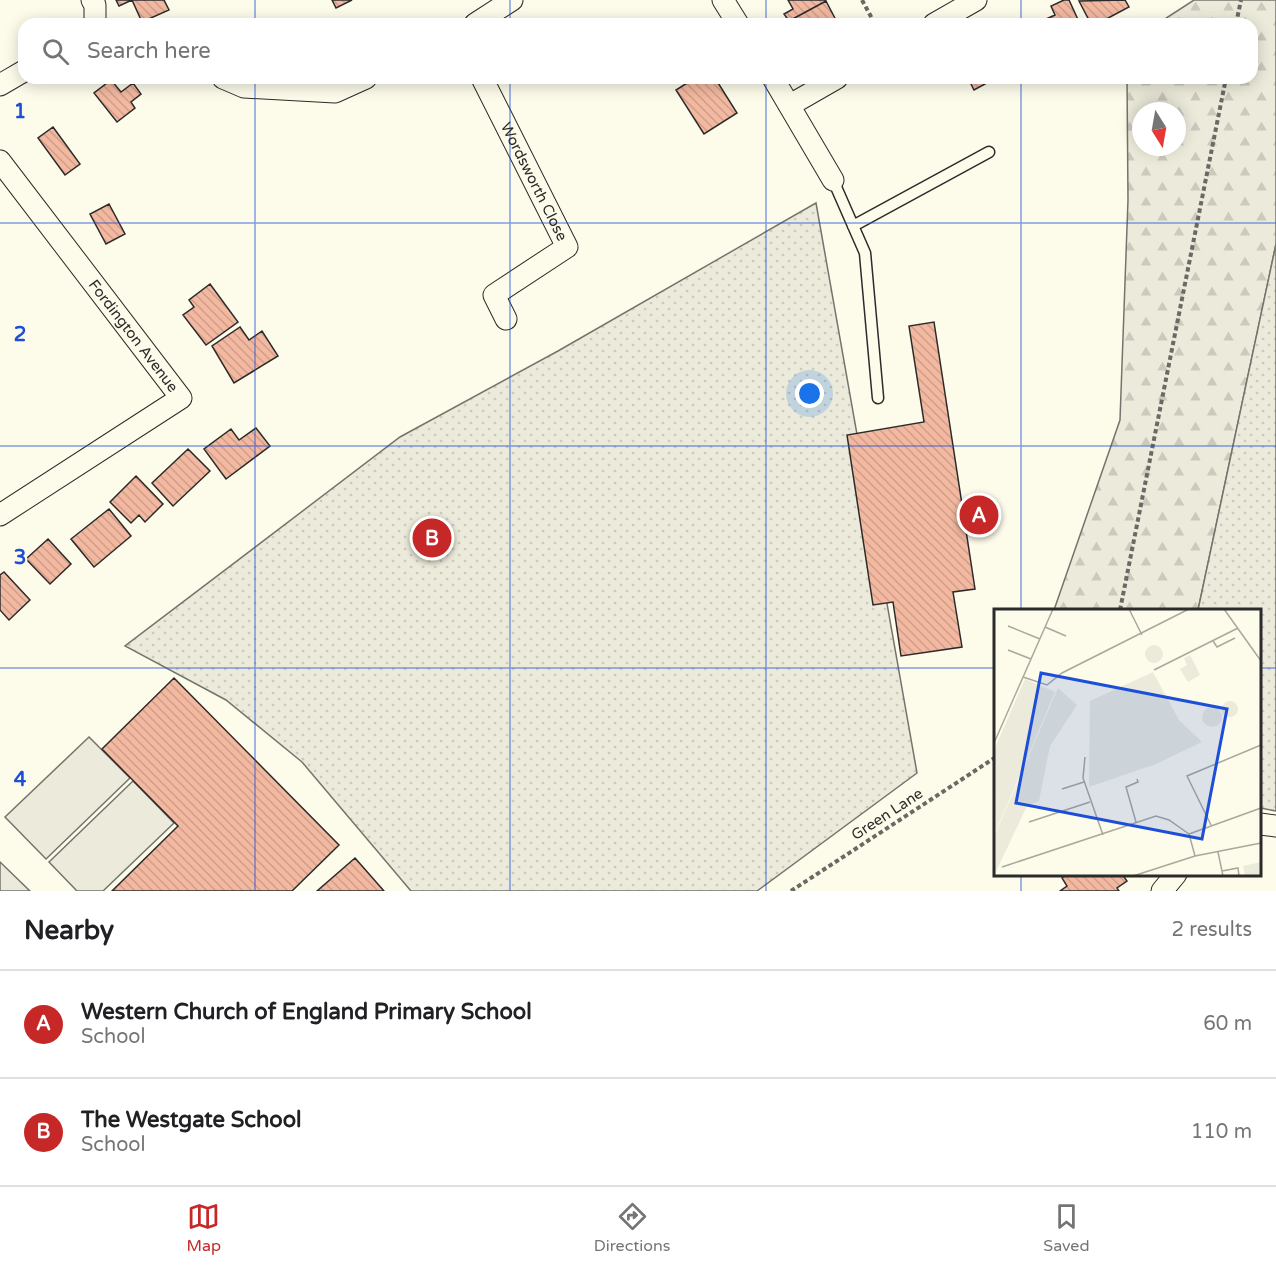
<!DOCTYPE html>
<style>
:root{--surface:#fff;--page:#f2f2f2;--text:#202124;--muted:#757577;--line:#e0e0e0;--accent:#c62828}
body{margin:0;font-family:"Varela Round",sans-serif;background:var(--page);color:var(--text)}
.compass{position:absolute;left:1132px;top:102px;width:54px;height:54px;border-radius:50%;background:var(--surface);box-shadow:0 3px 15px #0003;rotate:169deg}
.you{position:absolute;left:810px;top:394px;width:21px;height:21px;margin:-15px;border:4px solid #fff;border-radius:50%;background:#1a73e8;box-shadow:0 0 0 9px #1a73e833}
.badge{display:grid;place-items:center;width:39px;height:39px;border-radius:50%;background:var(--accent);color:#fff;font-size:20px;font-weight:700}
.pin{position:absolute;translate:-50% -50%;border:3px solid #fff;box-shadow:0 2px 6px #0006}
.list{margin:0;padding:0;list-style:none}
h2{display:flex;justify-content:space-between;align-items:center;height:78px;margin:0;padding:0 24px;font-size:26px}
h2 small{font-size:20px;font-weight:400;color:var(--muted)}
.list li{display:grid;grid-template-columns:39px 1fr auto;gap:18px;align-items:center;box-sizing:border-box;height:108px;padding:0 24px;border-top:2px solid var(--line)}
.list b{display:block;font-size:22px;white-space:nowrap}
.list p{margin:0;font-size:20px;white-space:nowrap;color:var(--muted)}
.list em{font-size:20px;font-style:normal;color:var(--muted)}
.icon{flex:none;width:33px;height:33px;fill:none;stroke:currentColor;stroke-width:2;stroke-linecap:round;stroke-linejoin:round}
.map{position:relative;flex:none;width:1276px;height:891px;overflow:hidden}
.search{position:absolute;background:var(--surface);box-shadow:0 3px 15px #0003;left:18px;right:18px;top:18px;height:66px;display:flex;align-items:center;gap:15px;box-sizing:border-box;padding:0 21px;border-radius:18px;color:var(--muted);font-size:22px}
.sheet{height:294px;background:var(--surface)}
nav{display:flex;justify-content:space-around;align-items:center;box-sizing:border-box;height:84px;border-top:2px solid var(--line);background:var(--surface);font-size:16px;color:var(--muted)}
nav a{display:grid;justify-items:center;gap:3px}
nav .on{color:var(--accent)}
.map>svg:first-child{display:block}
</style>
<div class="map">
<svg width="1276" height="891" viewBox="0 0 1276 891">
<defs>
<pattern id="forest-firs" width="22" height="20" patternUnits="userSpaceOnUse" patternTransform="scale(1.5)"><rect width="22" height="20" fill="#ecebdb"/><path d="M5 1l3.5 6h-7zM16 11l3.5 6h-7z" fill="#cbcabc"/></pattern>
<pattern id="park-dots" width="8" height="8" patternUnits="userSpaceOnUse" patternTransform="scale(1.5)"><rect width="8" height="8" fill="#ecebdb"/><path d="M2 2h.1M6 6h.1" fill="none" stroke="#cbcabc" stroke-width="1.8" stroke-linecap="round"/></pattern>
<pattern id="building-back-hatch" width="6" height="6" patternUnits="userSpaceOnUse" patternTransform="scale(1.5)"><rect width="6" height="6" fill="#f2b8a0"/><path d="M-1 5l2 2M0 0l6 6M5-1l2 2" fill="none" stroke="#d09e8a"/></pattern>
</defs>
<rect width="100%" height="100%" fill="#fdfbea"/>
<path fill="url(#forest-firs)" stroke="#74746e" stroke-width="1.5" fill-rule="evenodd" d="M 1194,0 L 1276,0 L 1276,244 L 1198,610 L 1054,610 L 1120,420 L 1128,200 L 1127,78 L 1252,78 L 1252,24 L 1157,24 ZM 1141,111 L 1177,111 L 1177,147 L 1141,147 Z"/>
<path fill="url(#park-dots)" stroke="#74746e" stroke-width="1.5" d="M 816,203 L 917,773 L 757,891 L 411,891 L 302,762 L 226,700 L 125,646 L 400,437 L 558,351 Z
M 1276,244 L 1276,811 L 1260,808 L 1260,610 L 1198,610 Z"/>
<path fill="#ecebdb" stroke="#74746e" stroke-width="1.5" d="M 89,737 L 130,778 L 46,859 L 5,817 Z
M 133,781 L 174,823 L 103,891 L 77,891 L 49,862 Z
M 0,862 L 30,891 L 0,891 Z"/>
<path fill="url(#building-back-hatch)" stroke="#2b2b2b" stroke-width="1.5" d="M 116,0 L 132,0 L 119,6 Z
M 132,0 L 164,0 L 169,10 L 142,22 Z
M 332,0 L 352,0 L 336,8 Z
M 788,0 L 825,0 L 826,1 L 789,21 L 784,14 L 793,9 Z
M 1064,0 L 1069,0 L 1080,24 L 1035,24 L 1055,15 L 1051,6 Z
M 1125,0 L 1129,7 L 1097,24 L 1091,24 L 1079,1 Z
M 826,1 L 838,24 L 790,24 L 789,21 Z
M 695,78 L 715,78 L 737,113 L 704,134 L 676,90 Z
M 968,78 L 996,78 L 974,90 Z
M 111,80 L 121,92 L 133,83 L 141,94 L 131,102 L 135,108 L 117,122 L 94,93 Z
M 53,127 L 80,164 L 65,175 L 38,138 Z
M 109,204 L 125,234 L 106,244 L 90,214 Z
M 210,284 L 238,322 L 206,345 L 183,315 L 194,307 L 189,300 Z
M 934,322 L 975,589 L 953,592 L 962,647 L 901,656 L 893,602 L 873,605 L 847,435 L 924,422 L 909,326 Z
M 240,327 L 249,340 L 262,331 L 278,356 L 234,383 L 212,346 Z
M 256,428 L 270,446 L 226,479 L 204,449 L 231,429 L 239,440 Z
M 188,449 L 210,471 L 173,506 L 152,483 Z
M 136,476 L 163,504 L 145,522 L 139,515 L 131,523 L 110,502 Z
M 109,509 L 131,536 L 94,567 L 71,539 Z
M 48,539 L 71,564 L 50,584 L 26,559 Z
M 4,572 L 30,600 L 9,620 L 0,610 L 0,575 Z
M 174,678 L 339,845 L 292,891 L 112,891 L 178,826 L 102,749 Z
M 355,858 L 384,891 L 317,891 Z
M 1067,874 L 1122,874 L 1127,881 L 1117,888 L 1119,891 L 1060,891 L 1067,886 L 1062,878 Z"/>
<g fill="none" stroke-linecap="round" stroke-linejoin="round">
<defs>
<path id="lane" d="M 833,180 L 865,253 L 878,398
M 853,226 L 989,152"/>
<g id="street">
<path d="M 92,0 L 95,5 L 95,21 L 93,24"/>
<path d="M 723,0 L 738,24"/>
<path d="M 475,24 L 512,0"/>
<path d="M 934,24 L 976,0"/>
<path d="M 223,78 L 244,87 L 335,92 L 366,78"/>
<path id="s1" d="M 482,78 L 567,247 L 494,295 L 506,319"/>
<path d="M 773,78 L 833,180"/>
<path d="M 0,85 L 24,71"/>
<path d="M 790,105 L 837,78"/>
<path id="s2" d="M 0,161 L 181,398 L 0,515"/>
<path d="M 1260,824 L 1276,826"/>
<path d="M 1162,891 L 1176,874"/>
</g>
</defs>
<use href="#lane" stroke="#2b2b2b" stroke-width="13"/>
<use href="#street" stroke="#2b2b2b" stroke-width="23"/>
<path stroke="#6a6964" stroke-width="4" stroke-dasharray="4.5 3" stroke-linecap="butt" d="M 862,0 L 875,24
M 1236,24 L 1241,0
M 1120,610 L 1226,78
M 791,891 L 996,757"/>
<use href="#lane" stroke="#fdfbea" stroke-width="10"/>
<use href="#street" stroke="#fdfbea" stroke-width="21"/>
</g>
<path fill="none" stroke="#1d4ed8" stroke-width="1.5" stroke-opacity="0.55" d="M 255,0 L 255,24M 510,0 L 510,24M 766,0 L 766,24M 1021,0 L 1021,24M 255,78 L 255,891M 510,78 L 510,891M 766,78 L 766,891M 1021,78 L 1021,610M 0,223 L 1276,223M 0,446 L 1276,446M 0,668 L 996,668M 1260,668 L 1276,668M 1021,874 L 1021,891"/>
<g text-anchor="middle" stroke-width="4.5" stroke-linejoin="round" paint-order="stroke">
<g font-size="15" fill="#2b2b2b" stroke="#fdfbea">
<text dy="5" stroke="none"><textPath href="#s1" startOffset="116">Wordsworth Close</textPath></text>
<text dy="5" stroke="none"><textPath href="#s2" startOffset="220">Fordington Avenue</textPath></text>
<text transform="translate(887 814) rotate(-33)" y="5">Green Lane</text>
</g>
</g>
<g transform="translate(994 609)">
<rect width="267" height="267" fill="#fdfbea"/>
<path d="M 64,79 L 83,96 L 56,137 L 45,192 L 33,197 L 0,267 L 0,228 Z" fill="#ecebdb"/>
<path d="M151 45a9 9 0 1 1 18 0a9 9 0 1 1-18 0ZM 196,46 L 206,66 L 194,73 L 186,60 L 193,56 L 190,49 ZM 159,63 L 185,111 L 208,133 L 162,155 L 95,178 L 96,92 ZM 31,70 L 61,83 L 2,222 L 0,141 ZM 267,253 L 267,266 L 251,267 L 249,257 Z" fill="#ecebdb"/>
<path d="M228 100a8 8 0 1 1 16 0a8 8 0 1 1-16 0ZM208 108a10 10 0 1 1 20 0a10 10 0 1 1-20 0Z" fill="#ecebdb"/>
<path fill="none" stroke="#a9a89e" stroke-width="1.5" d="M 135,0 L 148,26M 230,0 L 267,52M 14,17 L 46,30M 51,18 L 72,27M 219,32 L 223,38 L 241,29M 14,41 L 37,50M 160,61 L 244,19M 29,68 L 53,76 L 68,64 L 195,0M 0,134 L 59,0M 91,148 L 89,169 L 109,226M 68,180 L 90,173M 35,213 L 96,193M 142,213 L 132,178 L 144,173 L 143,170M 217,216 L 193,167 L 267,136M 195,225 L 267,199M 195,225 L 201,247M 224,243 L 229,267M 8,258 L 162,207 L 175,211 L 195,225M 228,262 L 244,259 L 245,267M 139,267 L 201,247 L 267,234"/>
<path fill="#1d4ed8" fill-opacity="0.15" stroke="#1d4ed8" stroke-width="3" d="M 47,64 L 233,100 L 208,230 L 22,194 Z"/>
<rect width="267" height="267" fill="none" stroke="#2b2b2b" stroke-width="3"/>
</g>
<g font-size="20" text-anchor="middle" font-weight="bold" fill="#1d4ed8" stroke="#fdfbea" stroke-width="4.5" stroke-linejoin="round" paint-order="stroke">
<text x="20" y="118">1</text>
<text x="20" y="341">2</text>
<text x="20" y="564">3</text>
<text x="20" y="786">4</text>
</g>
</svg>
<svg class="compass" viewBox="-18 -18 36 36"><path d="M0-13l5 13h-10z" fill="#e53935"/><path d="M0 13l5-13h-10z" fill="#757577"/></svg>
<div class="you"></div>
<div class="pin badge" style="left:979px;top:515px">A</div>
<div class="pin badge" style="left:432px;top:538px">B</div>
<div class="search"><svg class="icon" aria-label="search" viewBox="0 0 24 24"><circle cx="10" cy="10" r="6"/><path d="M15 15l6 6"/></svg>Search here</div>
</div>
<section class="sheet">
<h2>Nearby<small>2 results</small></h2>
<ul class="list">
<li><span class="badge">A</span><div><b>Western Church of England Primary School</b><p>School</p></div><em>60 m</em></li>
<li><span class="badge">B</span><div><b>The Westgate School</b><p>School</p></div><em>110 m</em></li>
</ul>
</section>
<nav>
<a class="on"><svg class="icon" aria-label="map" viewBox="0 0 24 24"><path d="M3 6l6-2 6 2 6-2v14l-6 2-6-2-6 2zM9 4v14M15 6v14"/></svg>Map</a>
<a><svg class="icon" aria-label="directions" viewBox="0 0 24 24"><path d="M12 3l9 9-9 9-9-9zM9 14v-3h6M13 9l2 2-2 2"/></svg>Directions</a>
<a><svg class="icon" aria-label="saved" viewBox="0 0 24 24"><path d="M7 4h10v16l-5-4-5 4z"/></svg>Saved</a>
</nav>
